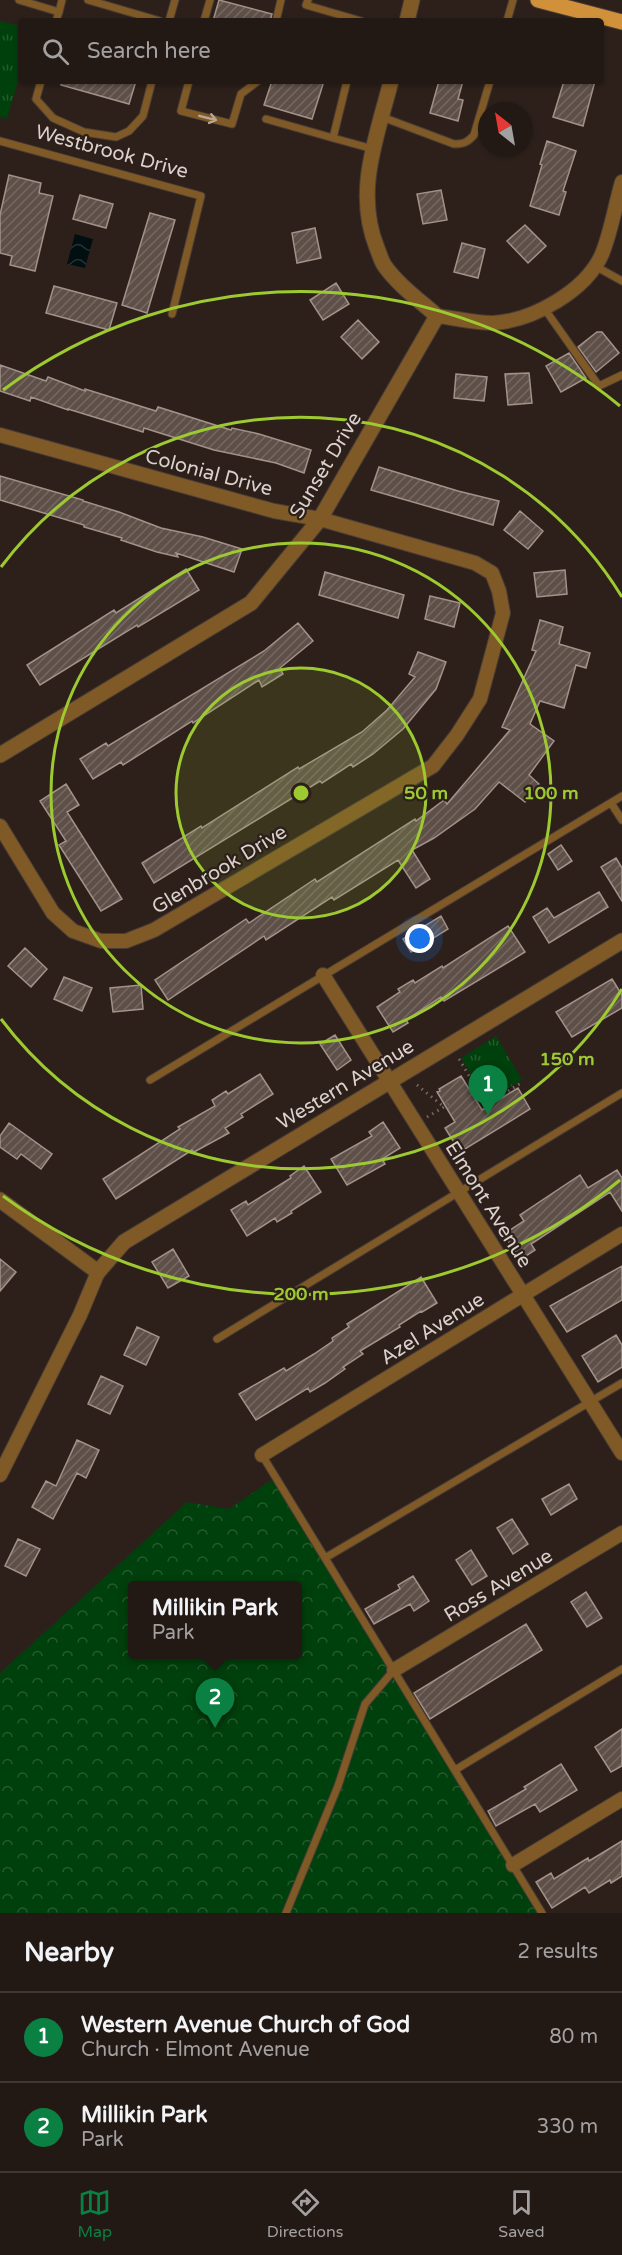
<!DOCTYPE html>
<meta charset="utf-8">
<style>
:root{--surface:#221814;--page:#2a211d;--text:#f1f3f6;--muted:#a2a0a0;--line:#3f3734;--accent:#0b8043}
body{margin:0;font-family:"Varela Round",sans-serif;background:var(--page);color:var(--text)}
.compass{position:absolute;left:478px;top:102px;width:54px;height:54px;border-radius:50%;background:var(--surface);box-shadow:0 2px 4px #0004;rotate:329deg}
.you{position:absolute;left:420px;top:939px;width:21px;height:21px;margin:-15px;border:4px solid #fff;border-radius:50%;background:#1a73e8;box-shadow:0 0 0 9px #1a73e833}
.badge{display:grid;place-items:center;width:39px;height:39px;border-radius:50%;background:var(--accent);color:#fff;font-size:20px;font-weight:700}
.pin{position:absolute;translate:-50% -50px;filter:drop-shadow(0 2px 3px #0008)}
.pin::after{content:'';position:absolute;top:32px;width:21px;height:18px;background:inherit;clip-path:polygon(0 0,100% 0,50% 100%)}
.popup{position:absolute;left:128px;top:1581px;width:174px;height:78px;box-sizing:border-box;display:grid;place-content:center;border-radius:6px;background:var(--surface);filter:drop-shadow(0 2px 4px #0005);font-size:20px;white-space:nowrap;color:var(--muted)}
.popup b{font-size:22px;color:var(--text)}
.popup::after{content:'';position:absolute;left:50%;top:100%;margin-left:-12px;border:12px solid transparent;border-top-color:var(--surface)}
.list{margin:0;padding:0;list-style:none}
h2{display:flex;justify-content:space-between;align-items:center;height:78px;margin:0;padding:0 24px;font-size:26px}
h2 small{font-size:20px;font-weight:400;color:var(--muted)}
.list li{display:grid;grid-template-columns:39px 1fr auto;gap:18px;align-items:center;box-sizing:border-box;height:90px;padding:0 24px;border-top:2px solid var(--line)}
.list b{display:block;font-size:22px;white-space:nowrap}
.list p{margin:0;font-size:20px;white-space:nowrap;color:var(--muted)}
.list em{font-size:20px;font-style:normal;color:var(--muted)}
.icon{flex:none;width:33px;height:33px;fill:none;stroke:currentColor;stroke-width:2;stroke-linecap:round;stroke-linejoin:round}
.map{position:relative;flex:none;width:622px;height:1913px;overflow:hidden}
.search{position:absolute;background:var(--surface);box-shadow:0 2px 4px #0004;left:18px;right:18px;top:18px;height:66px;display:flex;align-items:center;gap:15px;box-sizing:border-box;padding:0 21px;border-radius:6px;color:var(--muted);font-size:22px}
.sheet{height:258px;background:var(--surface)}
nav{display:flex;justify-content:space-around;align-items:center;box-sizing:border-box;height:84px;border-top:2px solid var(--line);background:var(--surface);font-size:16px;color:var(--muted)}
nav a{display:grid;justify-items:center;gap:3px}
nav .on{color:var(--accent)}
.map>svg:first-child{display:block}
</style>
<div class="map">
<svg width="622" height="1913" viewBox="0 0 622 1913">
<defs>
<pattern id="grass-tufts" width="24" height="20" patternUnits="userSpaceOnUse" patternTransform="scale(1.5)"><rect width="24" height="20" fill="#00400c"/><path d="M3 7l-1-3M5 7V3M7 7l1-3M15 17l-1-3M17 17v-4M19 17l1-3" fill="none" stroke="#255b2e"/></pattern>
<pattern id="forest-crowns" width="20" height="18" patternUnits="userSpaceOnUse" patternTransform="scale(1.5)"><rect width="20" height="18" fill="#00400c"/><path d="M2 6a3 3 0 1 1 6 0M12 15a3 3 0 1 1 6 0" fill="none" stroke="#255b2e"/></pattern>
<pattern id="water-waves" width="16" height="10" patternUnits="userSpaceOnUse" patternTransform="scale(1.5)"><rect width="16" height="10" fill="#010f11"/><path d="M0 5q4-4 8 0t8 0" fill="none" stroke="#253132"/></pattern>
<pattern id="building-hatch" width="6" height="6" patternUnits="userSpaceOnUse" patternTransform="scale(1.5)"><rect width="6" height="6" fill="#5e5048"/><path d="M-1 1l2-2M0 6l6-6M5 7l2-2" fill="none" stroke="#746861"/></pattern>
</defs>
<rect width="100%" height="100%" fill="#2d201a"/>
<path fill="url(#grass-tufts)" d="M 0,21 L 21,26 L 21,70 L 7,119 L 0,117 Z
M 496,1036 L 522,1080 L 487,1100 L 461,1058 Z"/>
<path fill="url(#forest-crowns)" fill-rule="evenodd" d="M 276,1477 L 542,1913 L 0,1913 L 0,1673 L 187,1502 L 229,1509 ZM 132,1586 L 298,1586 L 298,1654 L 132,1654 Z"/>
<path fill="url(#water-waves)" d="M 75,234 L 93,239 L 85,268 L 67,264 Z"/>
<path fill="url(#building-hatch)" stroke="#a2928a" stroke-width="1.5" d="M 219,0 L 272,14 L 270,21 L 213,21 Z
M 61,81 L 136,81 L 129,104 L 61,85 Z
M 272,81 L 324,81 L 312,119 L 264,105 Z
M 439,81 L 463,81 L 458,99 L 463,100 L 458,121 L 430,113 Z
M 564,81 L 595,81 L 583,126 L 553,117 Z
M 547,141 L 576,151 L 563,191 L 566,192 L 559,215 L 530,206 L 542,165 L 540,164 Z
M 9,175 L 41,183 L 39,193 L 53,196 L 35,271 L 10,265 L 12,256 L 0,253 L 0,215 Z
M 441,190 L 447,220 L 423,224 L 417,194 Z
M 80,195 L 113,204 L 106,228 L 73,219 Z
M 150,213 L 175,220 L 147,313 L 122,305 Z
M 525,225 L 546,246 L 528,263 L 507,241 Z
M 315,228 L 321,258 L 297,263 L 292,233 Z
M 462,243 L 485,249 L 478,278 L 454,272 Z
M 336,283 L 349,304 L 323,320 L 310,300 Z
M 54,286 L 117,303 L 109,330 L 46,313 Z
M 358,320 L 379,342 L 362,359 L 341,337 Z
M 597,332 L 602,332 L 619,353 L 596,372 L 578,347 Z
M 569,353 L 586,378 L 561,392 L 546,366 Z
M 0,365 L 46,381 L 48,377 L 85,391 L 85,389 L 156,411 L 158,407 L 231,430 L 232,428 L 259,434 L 311,450 L 304,473 L 276,463 L 214,450 L 144,428 L 143,432 L 68,409 L 68,410 L 31,397 L 30,401 L 0,391 Z
M 529,373 L 532,403 L 508,405 L 505,374 Z
M 456,374 L 487,377 L 484,401 L 454,398 Z
M 379,467 L 458,491 L 499,501 L 493,525 L 371,490 Z
M 0,476 L 83,500 L 83,501 L 119,512 L 161,528 L 203,537 L 242,549 L 234,572 L 176,553 L 178,557 L 157,552 L 121,540 L 122,538 L 84,527 L 84,525 L 0,500 Z
M 520,511 L 543,531 L 528,549 L 504,530 Z
M 186,569 L 199,590 L 138,627 L 137,625 L 40,685 L 27,665 L 114,610 L 116,613 Z
M 565,570 L 567,594 L 537,597 L 534,573 Z
M 325,572 L 404,595 L 398,618 L 319,595 Z
M 430,596 L 460,603 L 454,627 L 425,619 Z
M 540,620 L 563,627 L 559,644 L 590,653 L 586,668 L 576,665 L 564,708 L 540,701 L 530,724 L 554,741 L 529,775 L 539,784 L 525,802 L 499,782 L 475,809 L 434,838 L 412,850 L 430,879 L 416,888 L 398,860 L 334,900 L 332,897 L 266,940 L 264,936 L 168,1000 L 155,980 L 246,919 L 249,923 L 315,879 L 317,882 L 415,819 L 416,821 L 444,800 L 447,804 L 510,730 L 502,727 L 536,651 L 532,650 Z
M 298,623 L 313,641 L 280,668 L 283,674 L 262,687 L 259,680 L 193,723 L 192,721 L 123,765 L 121,762 L 93,779 L 80,759 L 106,743 L 108,746 L 264,651 Z
M 418,652 L 446,662 L 436,689 L 403,729 L 373,754 L 353,767 L 351,764 L 322,783 L 320,781 L 154,883 L 142,863 L 201,826 L 202,828 L 298,767 L 299,769 L 362,732 L 387,710 L 415,677 L 409,674 Z
M 66,784 L 79,805 L 67,812 L 122,899 L 101,911 L 59,845 L 66,841 L 40,801 Z
M 561,845 L 572,861 L 558,870 L 548,854 Z
M 616,858 L 622,868 L 622,901 L 601,867 Z
M 599,892 L 608,907 L 549,943 L 533,917 L 547,908 L 554,918 Z
M 441,916 L 448,929 L 411,952 L 403,939 Z
M 508,926 L 525,952 L 444,1001 L 441,997 L 406,1020 L 408,1023 L 393,1032 L 377,1007 L 400,992 L 398,989 L 413,980 L 415,983 L 442,966 L 443,968 Z
M 25,948 L 47,969 L 31,987 L 8,966 Z
M 64,977 L 92,988 L 82,1011 L 54,999 Z
M 612,979 L 622,995 L 622,1008 L 572,1037 L 556,1012 Z
M 141,985 L 143,1009 L 113,1012 L 110,988 Z
M 335,1035 L 351,1060 L 337,1070 L 320,1044 Z
M 260,1074 L 273,1094 L 241,1114 L 243,1117 L 225,1128 L 229,1133 L 194,1152 L 192,1150 L 116,1199 L 103,1179 L 180,1129 L 178,1127 L 215,1106 L 212,1100 L 226,1091 L 228,1094 Z
M 461,1076 L 482,1110 L 518,1088 L 530,1109 L 460,1152 L 445,1128 L 455,1122 L 437,1092 L 440,1091 L 439,1089 Z
M 383,1122 L 400,1148 L 382,1159 L 385,1164 L 347,1185 L 331,1159 L 372,1136 L 369,1132 Z
M 9,1123 L 52,1154 L 41,1169 L 21,1154 L 17,1159 L 0,1147 L 0,1136 Z
M 304,1166 L 321,1192 L 291,1211 L 292,1213 L 277,1222 L 275,1218 L 247,1236 L 231,1210 L 246,1201 L 248,1205 L 291,1178 L 290,1176 Z
M 617,1170 L 622,1178 L 622,1211 L 610,1192 L 531,1244 L 535,1250 L 520,1260 L 504,1234 L 524,1221 L 520,1215 L 580,1175 L 588,1188 Z
M 173,1249 L 189,1276 L 168,1288 L 152,1262 Z
M 0,1259 L 16,1272 L 0,1291 Z
M 622,1266 L 622,1300 L 567,1332 L 550,1306 Z
M 421,1277 L 437,1303 L 422,1312 L 421,1311 L 399,1325 L 400,1327 L 360,1351 L 363,1354 L 343,1367 L 345,1369 L 325,1383 L 310,1392 L 308,1388 L 256,1420 L 239,1394 L 284,1368 L 286,1371 L 314,1354 L 333,1341 L 332,1338 L 349,1327 L 347,1324 Z
M 137,1327 L 159,1337 L 146,1365 L 124,1355 Z
M 616,1335 L 622,1345 L 622,1367 L 598,1382 L 582,1356 Z
M 101,1376 L 123,1386 L 110,1414 L 88,1404 Z
M 77,1440 L 99,1450 L 86,1478 L 77,1473 L 53,1519 L 32,1507 L 46,1481 L 56,1486 Z
M 569,1484 L 577,1499 L 551,1515 L 542,1499 Z
M 512,1519 L 528,1544 L 513,1554 L 497,1528 Z
M 18,1539 L 40,1549 L 26,1576 L 5,1566 Z
M 471,1550 L 487,1576 L 472,1585 L 456,1560 Z
M 413,1576 L 429,1601 L 414,1611 L 410,1604 L 374,1624 L 365,1609 L 400,1589 L 398,1585 Z
M 586,1592 L 602,1618 L 587,1627 L 571,1602 Z
M 526,1624 L 542,1650 L 430,1719 L 414,1693 Z
M 622,1729 L 622,1766 L 611,1772 L 595,1747 Z
M 561,1764 L 577,1790 L 540,1812 L 535,1804 L 496,1826 L 488,1811 L 526,1789 L 524,1787 Z
M 622,1841 L 622,1876 L 611,1883 L 610,1880 L 589,1893 L 585,1887 L 552,1908 L 536,1882 L 551,1873 L 554,1879 L 588,1858 L 589,1861 Z"/>
<g fill="none" stroke-linecap="round" stroke-linejoin="round">
<defs>
<path id="service" d="M 19,0 L 59,12 L 62,0
M 88,0 L 160,21
M 308,0 L 306,5 L 361,21
M 56,21 L 59,12
M 169,21 L 175,0
M 204,21 L 210,0
M 276,21 L 281,0
M 507,21 L 513,0
M 41,81 L 36,99 L 53,118 L 84,132 L 116,137 L 129,131 L 143,116 L 152,81
M 189,81 L 181,111 L 232,124 L 241,94 L 258,81
M 347,81 L 333,138 L 373,149
M 382,117 L 454,144 C 464,144 468,142 474,135 L 490,81
M 266,119 L 333,138
M 0,141 L 201,196 L 172,314
M 595,266 L 622,281
M 544,308 L 599,386 L 622,375
M 611,803 L 622,820
M 150,1080 L 622,796
M 217,1339 L 622,1093
M 262,1455 L 542,1913
M 325,1558 L 622,1383
M 455,1770 L 622,1669
M 286,1913 L 338,1786 L 365,1704 L 394,1670"/>
<path id="minor" d="M 437,316 C 455,318 475,323 493,323 C 532,321 586,291 602,254 C 611,232 615,206 622,182
M 0,435 L 274,511 L 320,519 L 475,563 L 492,573 L 499,591 L 503,613 L 480,699 L 457,735 L 433,766 L 154,930 L 126,941 L 101,941 L 73,931 L 53,913 L 0,826
M 323,975 L 622,1453
M 262,1455 L 622,1234
M 0,1475 L 80,1315 L 98,1272
M 394,1670 L 622,1533
M 513,1865 L 622,1799"/>
<path id="tertiary" d="M 407,21 L 412,0
M 0,755 L 251,603 L 320,519 L 437,316 C 419,300 398,285 384,265 C 381,260 379,253 377,248 C 354,191 377,137 391,81
M 0,1200 L 98,1272 L 124,1242 L 622,941"/>
<path id="primary" d="M 538,0 L 622,22"/>
</defs>
<use href="#service" stroke="#493c37" stroke-width="9"/>
<use href="#minor" stroke="#493c37" stroke-width="16"/>
<use href="#tertiary" stroke="#493c37" stroke-width="17"/>
<use href="#primary" stroke="#493c37" stroke-width="17"/>
<path stroke="#756a65" stroke-width="3" stroke-dasharray="1.5 4.5" stroke-linecap="butt" d="M 459,1059 L 486,1104 L 523,1082
M 417,1085 L 444,1107
M 469,1090 L 475,1086
M 427,1117 L 449,1104"/>
<use href="#service" stroke="#7f5926" stroke-width="7"/>
<use href="#minor" stroke="#7f5926" stroke-width="14"/>
<use href="#tertiary" stroke="#7f5926" stroke-width="15"/>
<use href="#primary" stroke="#d0913a" stroke-width="15"/>
</g>
<defs><path id="oneway-shaft" d="M-6 0H5M1.5-3L5.5 0L1.5 3" fill="none" stroke-width="1.6" stroke-linecap="round" stroke-linejoin="round" transform="scale(1.5)"/></defs>
<use stroke="#baa793" href="#oneway-shaft" transform="translate(208 118) rotate(14)"/>
<circle cx="301" cy="793" r="125" fill="#9dca30" fill-opacity=".12"/>
<g fill="none" stroke="#9dca30" stroke-width="3">
<circle cx="301" cy="793" r="125"/>
<circle cx="301" cy="793" r="250"/>
<path d="M622 989A376 376 0 0 1 1 1019M1 567A376 376 0 0 1 622 597"/>
<path d="M620 1180A501 501 0 0 1 3 1196M3 390A501 501 0 0 1 620 406"/>
</g>
<g text-anchor="middle" stroke-width="4.5" stroke-linejoin="round" paint-order="stroke">
<g font-size="20" fill="#dad1cd" stroke="#2d201a">
<text transform="translate(112 151) rotate(15)" y="7">Westbrook Drive</text>
<text transform="translate(325 465) rotate(-59)" y="7">Sunset Drive</text>
<text transform="translate(209 472) rotate(15)" y="7">Colonial Drive</text>
<text transform="translate(219 869) rotate(-31)" y="7">Glenbrook Drive</text>
<text transform="translate(345 1084) rotate(-31)" y="7">Western Avenue</text>
<text transform="translate(489 1204) rotate(58)" y="7">Elmont Avenue</text>
<text transform="translate(432 1328) rotate(-32)" y="7">Azel Avenue</text>
<text transform="translate(498 1585) rotate(-31)" y="7">Ross Avenue</text>
</g>
</g>
<circle cx="301" cy="793" r="9" fill="#9dca30" stroke="#2d201a" stroke-width="3"/>
<g font-size="18" text-anchor="middle" font-weight="bold" fill="#9dca30" stroke="#2d201a" stroke-width="4.5" stroke-linejoin="round" paint-order="stroke">
<text x="426" y="799">50 m</text>
<text x="551" y="799">100 m</text>
<text x="567" y="1065">150 m</text>
<text x="301" y="1300">200 m</text>
</g>
</svg>
<svg class="compass" viewBox="-18 -18 36 36"><path d="M0-13l5 13h-10z" fill="#e53935"/><path d="M0 13l5-13h-10z" fill="#a2a0a0"/></svg>
<div class="you"></div>
<div class="pin badge" style="left:488px;top:1115px">1</div>
<div class="pin badge" style="left:215px;top:1728px">2</div>
<div class="popup"><b>Millikin Park</b>Park</div>
<div class="search"><svg class="icon" aria-label="search" viewBox="0 0 24 24"><circle cx="10" cy="10" r="6"/><path d="M15 15l6 6"/></svg>Search here</div>
</div>
<section class="sheet">
<h2>Nearby<small>2 results</small></h2>
<ul class="list">
<li><span class="badge">1</span><div><b>Western Avenue Church of God</b><p>Church · Elmont Avenue</p></div><em>80 m</em></li>
<li><span class="badge">2</span><div><b>Millikin Park</b><p>Park</p></div><em>330 m</em></li>
</ul>
</section>
<nav>
<a class="on"><svg class="icon" aria-label="map" viewBox="0 0 24 24"><path d="M3 6l6-2 6 2 6-2v14l-6 2-6-2-6 2zM9 4v14M15 6v14"/></svg>Map</a>
<a><svg class="icon" aria-label="directions" viewBox="0 0 24 24"><path d="M12 3l9 9-9 9-9-9zM9 14v-3h6M13 9l2 2-2 2"/></svg>Directions</a>
<a><svg class="icon" aria-label="saved" viewBox="0 0 24 24"><path d="M7 4h10v16l-5-4-5 4z"/></svg>Saved</a>
</nav>
